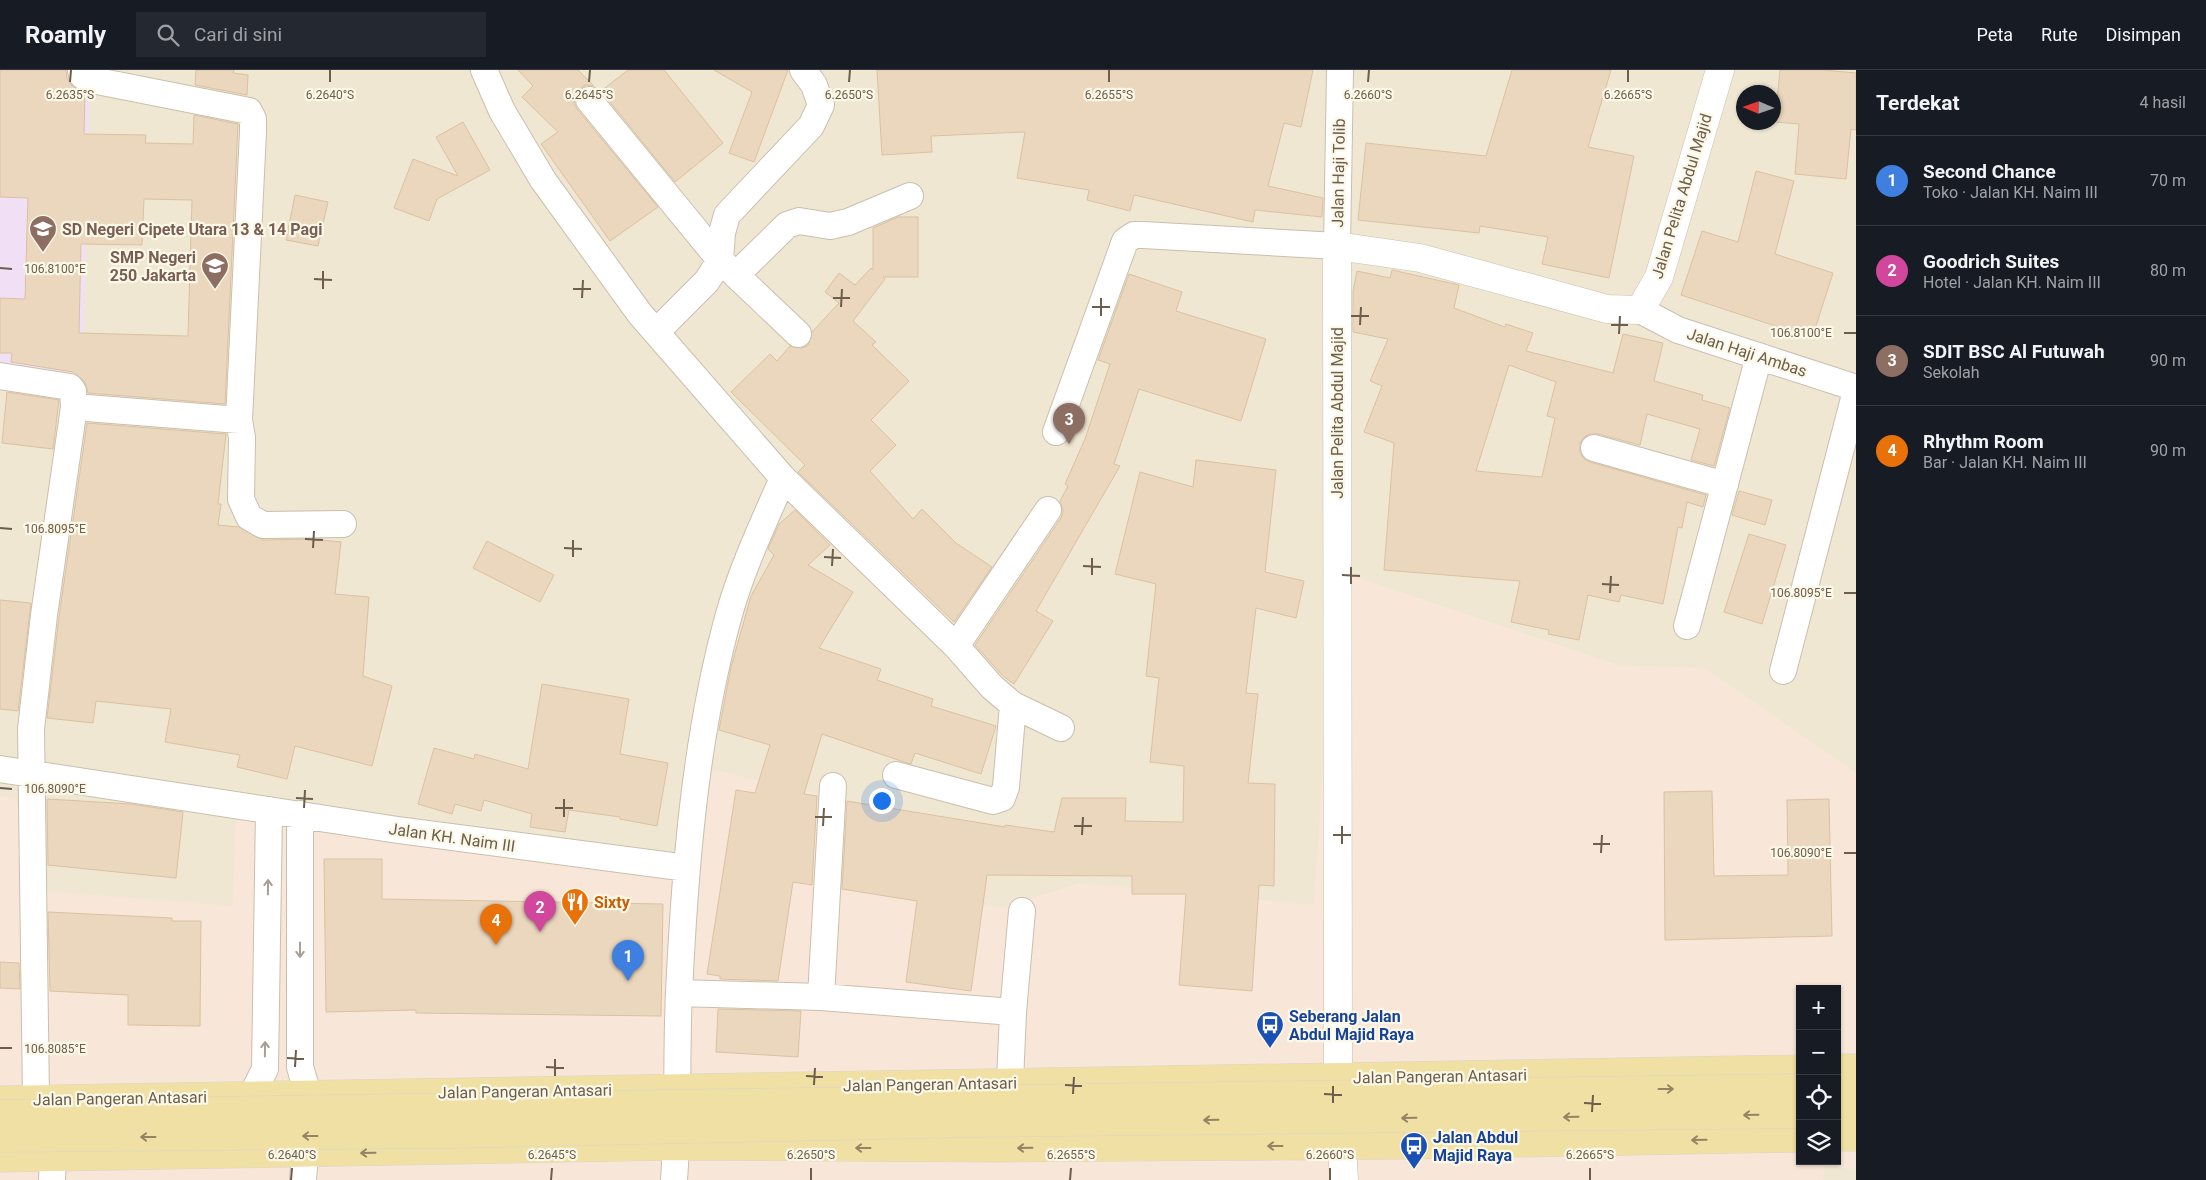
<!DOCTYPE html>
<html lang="id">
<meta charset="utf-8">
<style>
:root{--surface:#171b24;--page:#242831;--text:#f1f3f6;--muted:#9ea1a6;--line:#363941;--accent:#d93025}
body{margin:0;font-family:Roboto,sans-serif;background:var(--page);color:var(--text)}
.controls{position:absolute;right:15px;bottom:15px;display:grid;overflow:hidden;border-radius:0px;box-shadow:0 1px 4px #0004}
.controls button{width:45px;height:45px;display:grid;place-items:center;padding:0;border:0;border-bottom:1px solid var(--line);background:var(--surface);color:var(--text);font:25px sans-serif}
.compass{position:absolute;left:1736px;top:15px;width:45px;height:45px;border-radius:50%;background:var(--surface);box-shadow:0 1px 4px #0004;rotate:272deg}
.you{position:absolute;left:881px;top:730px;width:18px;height:18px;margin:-12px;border:4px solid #fff;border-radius:50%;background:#1a73e8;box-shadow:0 0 0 8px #1a73e833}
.badge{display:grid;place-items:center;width:32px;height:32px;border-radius:50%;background:var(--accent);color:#fff;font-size:16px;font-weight:700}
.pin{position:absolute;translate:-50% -41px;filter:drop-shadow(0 1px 2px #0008)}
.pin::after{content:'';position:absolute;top:26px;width:18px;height:15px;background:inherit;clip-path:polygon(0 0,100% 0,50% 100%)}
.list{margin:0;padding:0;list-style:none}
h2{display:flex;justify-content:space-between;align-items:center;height:65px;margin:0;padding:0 20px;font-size:21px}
h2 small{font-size:16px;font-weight:400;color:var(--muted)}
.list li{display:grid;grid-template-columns:32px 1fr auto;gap:15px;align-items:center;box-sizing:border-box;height:90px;padding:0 20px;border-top:1px solid var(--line)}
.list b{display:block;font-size:19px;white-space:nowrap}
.list p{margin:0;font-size:16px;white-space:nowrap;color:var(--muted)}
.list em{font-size:16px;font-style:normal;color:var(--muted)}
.icon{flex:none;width:28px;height:28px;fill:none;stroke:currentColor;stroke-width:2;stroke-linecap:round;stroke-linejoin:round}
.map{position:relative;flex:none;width:1856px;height:1110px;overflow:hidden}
header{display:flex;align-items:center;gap:30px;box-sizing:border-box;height:70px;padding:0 25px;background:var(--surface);border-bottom:1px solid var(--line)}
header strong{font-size:24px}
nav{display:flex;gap:28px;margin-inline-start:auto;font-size:18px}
.search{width:350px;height:45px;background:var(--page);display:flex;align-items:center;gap:12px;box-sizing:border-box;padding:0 18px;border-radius:0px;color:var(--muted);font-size:19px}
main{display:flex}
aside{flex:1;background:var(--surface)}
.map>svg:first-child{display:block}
</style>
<header>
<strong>Roamly</strong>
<div class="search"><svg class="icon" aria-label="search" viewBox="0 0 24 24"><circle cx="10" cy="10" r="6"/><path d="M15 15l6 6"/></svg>Cari di sini</div>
<nav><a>Peta</a><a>Rute</a><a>Disimpan</a></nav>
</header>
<main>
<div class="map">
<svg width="1856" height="1110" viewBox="0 0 1856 1110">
<rect width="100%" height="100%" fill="#f9f4e3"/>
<path fill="#efe7d2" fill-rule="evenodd" d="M 0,0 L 1856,0 L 1856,1110 L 0,1110 ZM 1744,22 L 1774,22 L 1774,52 L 1744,52 ZM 1800,919 L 1837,919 L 1837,1091 L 1800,1091 Z"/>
<path fill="#f8e7d8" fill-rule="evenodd" d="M 1336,500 L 1617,595 L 1705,598 L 1856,703 L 1856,1099 L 1825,1096 L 1823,1110 L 0,1110 L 0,726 L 16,728 L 32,820 L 233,836 L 236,743 L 673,806 L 691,695 L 849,731 L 836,819 L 1003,837 L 1080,813 L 1314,835 ZM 1800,919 L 1837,919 L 1837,1091 L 1800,1091 Z"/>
<path fill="#f1e0f5" d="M 23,9 L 90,11 L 83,303 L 0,297 L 0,68 Z"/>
<path fill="#ebd7be" stroke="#dbc1a0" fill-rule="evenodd" d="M 0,0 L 66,0 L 67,8 L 72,16 L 85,24 L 84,64 L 146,65 L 145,73 L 193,74 L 194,45 L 238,54 L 225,334 L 88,323 L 85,312 L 73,302 L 11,292 L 12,283 L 0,283 L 0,228 L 25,229 L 28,128 L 0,127 ZM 144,129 L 192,130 L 188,266 L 79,263 L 81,174 L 142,175 Z
M 196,0 L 234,0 L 233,3 L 248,5 L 247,25 L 195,15 Z
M 518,0 L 578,0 L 594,16 L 586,15 L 579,19 L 575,25 L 574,33 L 577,39 L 658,137 L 610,171 L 541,74 L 558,62 L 522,27 L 533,16 Z
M 628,0 L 664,0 L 723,73 L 675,112 L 601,21 Z
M 714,0 L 788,0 L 754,92 L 729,83 L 752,22 Z
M 877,0 L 1313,0 L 1301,57 L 1284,53 L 1268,116 L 1323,128 L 1322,147 L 1255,140 L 1253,152 L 1134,125 L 1130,141 L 1087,130 L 1089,120 L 1017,108 L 1025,62 L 931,66 L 932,82 L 882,85 Z
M 1512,0 L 1611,0 L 1588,77 L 1634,86 L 1609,208 L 1542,194 L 1548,167 L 1480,156 L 1479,163 L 1358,150 L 1366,73 L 1486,86 Z
M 1780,0 L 1823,0 L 1856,3 L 1856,60 L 1851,59 L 1846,109 L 1795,104 L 1799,54 L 1775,52 Z
M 463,52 L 490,100 L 437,129 L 429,151 L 394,138 L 413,89 L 458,106 L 436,67 Z
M 1756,101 L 1794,111 L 1775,184 L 1833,203 L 1812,268 L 1681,225 L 1702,161 L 1738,172 Z
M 295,125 L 328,132 L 318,176 L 286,170 Z
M 898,147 L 918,147 L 918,207 L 883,207 L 885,209 L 853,251 L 876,272 L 872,275 L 909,311 L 871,350 L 896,375 L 870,401 L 913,449 L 922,439 L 956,473 L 992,497 L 954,552 L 798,402 L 805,395 L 731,322 L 770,284 L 777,291 L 790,276 L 802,278 L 808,275 L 812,262 L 839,233 L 825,222 L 839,203 L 855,215 L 871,198 L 873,200 L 873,158 Z
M 1392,200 L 1459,215 L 1454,238 L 1505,257 L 1506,254 L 1533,263 L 1526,281 L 1613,303 L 1623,264 L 1663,273 L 1654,311 L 1703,325 L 1702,330 L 1730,338 L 1714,396 L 1691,390 L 1700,359 L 1647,344 L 1640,375 L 1598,364 L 1590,364 L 1584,367 L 1580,373 L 1580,382 L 1584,389 L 1590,392 L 1706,425 L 1703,437 L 1687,432 L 1682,458 L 1678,457 L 1663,534 L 1621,525 L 1619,532 L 1588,525 L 1579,570 L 1548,564 L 1549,560 L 1511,552 L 1520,511 L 1384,500 L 1394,373 L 1364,362 L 1382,316 L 1370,311 L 1388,269 L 1353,262 L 1353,221 L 1357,201 L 1390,208 ZM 1509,295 L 1556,312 L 1547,346 L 1555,348 L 1542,407 L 1476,401 Z
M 1129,204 L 1182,222 L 1176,241 L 1266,269 L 1241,351 L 1139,319 L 1114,394 L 1120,396 L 1036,541 L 1053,551 L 1014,614 L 1003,606 L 975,575 L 1061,448 L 1063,441 L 1060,431 L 1068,416 L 1065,414 L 1085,369 L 1110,294 L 1098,290 Z
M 7,322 L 59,330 L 53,379 L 2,373 Z
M 87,353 L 226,364 L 218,434 L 221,434 L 218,455 L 239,457 L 263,470 L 312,469 L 341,472 L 335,524 L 369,527 L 363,606 L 392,616 L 372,696 L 295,676 L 287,709 L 237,697 L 240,685 L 165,672 L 171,639 L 96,631 L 93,653 L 47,648 L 59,547 Z
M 1196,390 L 1276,400 L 1265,502 L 1304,511 L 1296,548 L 1256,538 L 1246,623 L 1258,624 L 1248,713 L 1275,714 L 1274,816 L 1259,815 L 1252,921 L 1179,915 L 1186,824 L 1132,824 L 1132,806 L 987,805 L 971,921 L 906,912 L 917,831 L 842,819 L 847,731 L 1005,757 L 1005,755 L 1054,762 L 1062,728 L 1126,728 L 1125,751 L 1183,752 L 1184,696 L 1150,692 L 1159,608 L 1146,606 L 1156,514 L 1115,504 L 1140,402 L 1193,417 Z
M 1739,421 L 1772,430 L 1765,455 L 1732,445 Z
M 795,440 L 830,475 L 808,495 L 853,522 L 819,578 L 881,599 L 877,610 L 933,629 L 931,636 L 996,656 L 981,704 L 915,683 L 911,694 L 898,690 L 822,664 L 804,724 L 817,726 L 812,815 L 793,812 L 778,911 L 720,909 L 720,906 L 707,904 L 736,720 L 755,723 L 770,675 L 719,660 L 731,597 L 751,526 L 774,485 L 768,479 L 779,454 Z
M 1749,464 L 1786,475 L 1762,554 L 1724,542 Z
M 487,471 L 554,505 L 540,532 L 473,498 Z
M 0,530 L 31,533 L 18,641 L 0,639 Z
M 542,614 L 629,629 L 620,684 L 668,693 L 657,756 L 620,749 L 620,747 L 569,740 L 565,762 L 530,757 L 532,744 L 484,730 L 481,741 L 455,734 L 452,744 L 418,734 L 434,678 L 474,689 L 475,684 L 528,699 Z
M 1712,721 L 1714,806 L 1788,805 L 1787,730 L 1829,729 L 1832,866 L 1665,870 L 1664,722 Z
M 47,729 L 131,734 L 183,742 L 176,808 L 48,795 Z
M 324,789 L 382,789 L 382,829 L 663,834 L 661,946 L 416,943 L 416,940 L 326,942 Z
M 48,842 L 172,848 L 172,851 L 201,851 L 200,956 L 128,955 L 128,925 L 50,921 Z
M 0,892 L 19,893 L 20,919 L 0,918 Z
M 718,939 L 801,941 L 798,987 L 716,982 Z"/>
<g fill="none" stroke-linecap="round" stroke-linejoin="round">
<defs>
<path id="minor" d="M 81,0 L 82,5 L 87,9 L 249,41 L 253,49 L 253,62 L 239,350 L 242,368 L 241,429 L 249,447 L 263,455 L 343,454
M 484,0 L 502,41 L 543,110 L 640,244 L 783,408 L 956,576 L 992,617 L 1013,635 L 1061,658
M 589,30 L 720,190 L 798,264
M 736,205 L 787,155 L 799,151 L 830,156 L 848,152 L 910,126
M 1640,240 L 1678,260 L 1856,318
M 656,262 L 707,211 L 720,190 L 722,163 L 727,145 L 811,56 L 821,35 L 814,15 L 803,0
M 0,306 L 70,317 L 73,321 L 74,337 L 44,545 L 31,659 L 36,1029
M 74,337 L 239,350
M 1056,362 L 1125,171 L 1134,165 L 1143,165 L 1337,176 L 1340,0
M 1594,378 L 1725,415
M 1687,556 L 1759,286
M 956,576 L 1048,440
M 1783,601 L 1856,321
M 0,699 L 398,760 L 687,798
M 896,705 L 993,731 L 1002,728 L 1006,717 L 1013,635
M 300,744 L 300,997 L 308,1024
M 679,923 L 821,927 L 1013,942
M 821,927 L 833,716
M 1010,1012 L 1013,942 L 1022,841
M 252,1025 L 265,999 L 269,740
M 52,1110 L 53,1088
M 303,1110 L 305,1084
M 674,1110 C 679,1047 676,984 679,922 C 685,797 695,669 728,548 C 741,500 763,454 783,408"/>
<path id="tertiary" d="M 1344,1110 L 1338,1008 L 1337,176 L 1420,188 L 1607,239 L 1640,240 L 1659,207 L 1720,0"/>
<path id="primary" d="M 1837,998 L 1856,998
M 1837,1018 L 1856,1017
M 0,1030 L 1800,999
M 1837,1044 L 1856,1044
M 1837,1067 L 1856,1067
M 0,1088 L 676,1076 L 998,1078 L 1405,1075 L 1800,1068"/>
</defs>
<use href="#minor" stroke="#cabfae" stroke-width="28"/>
<use href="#tertiary" stroke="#cabfae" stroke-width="29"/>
<use href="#primary" stroke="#d9d5d0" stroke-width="29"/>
<use href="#minor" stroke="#fff" stroke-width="26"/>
<use href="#tertiary" stroke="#fff" stroke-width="28"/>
<use href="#primary" stroke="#f0e0a3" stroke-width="28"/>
<defs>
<path id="primary-bridge" d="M 0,1044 C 600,1037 1200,1023 1800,1018
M 0,1068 L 451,1064 L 976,1053 L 1800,1044"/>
</defs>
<use href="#primary-bridge" stroke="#d9d5d0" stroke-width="29" stroke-linecap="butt"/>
<use href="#primary-bridge" stroke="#f0e0a3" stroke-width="28"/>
</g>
<defs><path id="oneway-shaft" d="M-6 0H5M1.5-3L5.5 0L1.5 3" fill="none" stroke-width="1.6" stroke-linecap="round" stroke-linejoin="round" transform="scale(1.25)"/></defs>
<g stroke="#a79e94">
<use href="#oneway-shaft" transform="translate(268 817) rotate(-89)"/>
<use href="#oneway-shaft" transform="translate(300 880) rotate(90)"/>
<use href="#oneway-shaft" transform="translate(265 979) rotate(-89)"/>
</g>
<g stroke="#948466">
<use href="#oneway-shaft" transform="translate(1666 1019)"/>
<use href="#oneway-shaft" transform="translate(1751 1045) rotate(179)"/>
<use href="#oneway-shaft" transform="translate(1571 1047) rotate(179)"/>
<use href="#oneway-shaft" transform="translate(1409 1048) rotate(179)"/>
<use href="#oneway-shaft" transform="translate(1211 1050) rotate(179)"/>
<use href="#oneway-shaft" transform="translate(310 1066) rotate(180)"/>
<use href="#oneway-shaft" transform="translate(148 1067) rotate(180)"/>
<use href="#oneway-shaft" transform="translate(1699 1070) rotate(179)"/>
<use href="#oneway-shaft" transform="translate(1275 1076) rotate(180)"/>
<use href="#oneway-shaft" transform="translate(863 1078) rotate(-180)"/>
<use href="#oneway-shaft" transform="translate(1025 1078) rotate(179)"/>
<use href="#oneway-shaft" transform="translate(368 1083) rotate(179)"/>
</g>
<path fill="none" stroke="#6d5d4c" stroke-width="2" d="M 70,12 L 71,0M 330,12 L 330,0M 589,12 L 590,0M 849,12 L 850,0M 1109,12 L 1109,0M 1368,12 L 1369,0M 1628,12 L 1628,0M 0,198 L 12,199M 314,209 L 332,210M 323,219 L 323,201M 573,219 L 591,219M 582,228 L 583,210M 833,228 L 850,228M 841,237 L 842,219M 1092,237 L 1110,237M 1101,246 L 1101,228M 1351,246 L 1369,246M 1360,255 L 1361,237M 1611,255 L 1628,255M 1844,263 L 1856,263M 1619,264 L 1620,246M 0,458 L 12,459M 305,469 L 323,470M 313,478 L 314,461M 564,478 L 582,479M 573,487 L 573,470M 824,487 L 841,488M 832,496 L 833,479M 1083,496 L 1101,497M 1092,505 L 1092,488M 1342,505 L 1360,506M 1351,514 L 1351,497M 1602,514 L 1619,515M 1610,523 L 1611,506M 1844,523 L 1856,523M 0,718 L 12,719M 296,728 L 313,729M 304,738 L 305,720M 555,738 L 573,738M 564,747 L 564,729M 815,747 L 832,747M 823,756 L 824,738M 1074,756 L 1092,756M 1082,765 L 1083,747M 1333,765 L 1351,765M 1342,774 L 1342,756M 1593,774 L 1610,774M 1601,783 L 1602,765M 1844,783 L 1856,783M 0,978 L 12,978M 287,988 L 304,989M 295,997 L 296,980M 546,997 L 564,998M 555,1006 L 555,989M 806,1006 L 823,1007M 814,1015 L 815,998M 1065,1015 L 1082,1016M 1073,1024 L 1074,1007M 1324,1024 L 1342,1025M 1333,1033 L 1333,1016M 1584,1033 L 1601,1034M 1592,1042 L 1593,1025M 291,1110 L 292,1098M 551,1110 L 552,1098M 811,1110 L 811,1098M 1070,1110 L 1071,1098M 1330,1110 L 1330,1098M 1590,1110 L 1590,1098"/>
<defs>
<symbol id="school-pin" viewBox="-11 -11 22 30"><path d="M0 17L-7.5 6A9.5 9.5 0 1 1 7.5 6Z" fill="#8d6e63" stroke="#fcf8e8"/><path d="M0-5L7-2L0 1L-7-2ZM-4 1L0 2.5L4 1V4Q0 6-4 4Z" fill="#fff"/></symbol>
<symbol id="restaurant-pin" viewBox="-11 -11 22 30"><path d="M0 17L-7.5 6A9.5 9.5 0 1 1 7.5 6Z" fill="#e8710a" stroke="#fcf8e8"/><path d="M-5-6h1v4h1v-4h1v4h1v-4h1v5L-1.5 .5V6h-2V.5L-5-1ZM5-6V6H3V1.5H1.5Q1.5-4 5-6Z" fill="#fff"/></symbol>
<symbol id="bus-pin" viewBox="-11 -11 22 30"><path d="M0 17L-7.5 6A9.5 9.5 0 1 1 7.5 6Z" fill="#1a4fb4" stroke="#fcf8e8"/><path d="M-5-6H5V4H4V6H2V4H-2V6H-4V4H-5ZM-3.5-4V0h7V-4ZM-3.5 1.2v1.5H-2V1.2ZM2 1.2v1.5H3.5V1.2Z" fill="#fff"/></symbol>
</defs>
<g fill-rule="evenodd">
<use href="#school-pin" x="27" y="143" width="32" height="43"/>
<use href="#school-pin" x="199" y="180" width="32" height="43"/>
<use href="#restaurant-pin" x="559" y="816" width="32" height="43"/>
<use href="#bus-pin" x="1254" y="939" width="32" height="43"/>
<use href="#bus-pin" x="1398" y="1060" width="32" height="43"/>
</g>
<g text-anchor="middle" stroke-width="4.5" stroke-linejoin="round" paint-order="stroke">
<g font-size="16" fill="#6d5d4c" stroke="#fcf8e8">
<text transform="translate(1338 103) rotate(-89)" y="6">Jalan Haji Tolib</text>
<text transform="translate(1681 126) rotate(-73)" y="6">Jalan Pelita Abdul Majid</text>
<text transform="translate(1747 282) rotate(18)" y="6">Jalan Haji Ambas</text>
<text transform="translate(1337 343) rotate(-90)" y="6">Jalan Pelita Abdul Majid</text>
<text transform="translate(452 767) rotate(8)" y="6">Jalan KH. Naim III</text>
<text transform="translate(1440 1006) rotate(-1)" y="6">Jalan Pangeran Antasari</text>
<text transform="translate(930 1014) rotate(-1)" y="6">Jalan Pangeran Antasari</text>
<text transform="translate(525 1021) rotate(-1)" y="6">Jalan Pangeran Antasari</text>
<text transform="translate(120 1028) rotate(-1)" y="6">Jalan Pangeran Antasari</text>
</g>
<g font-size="16" font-weight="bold" fill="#785e54" stroke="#fcf8e8" text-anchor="start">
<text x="62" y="165">SD Negeri Cipete Utara 13 &amp; 14 Pagi</text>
<text x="196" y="193" text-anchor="end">SMP Negeri<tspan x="196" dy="18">250 Jakarta</tspan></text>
</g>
<g font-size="16" font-weight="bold" fill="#c56008" stroke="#fcf8e8" text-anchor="start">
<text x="594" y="838">Sixty</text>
</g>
<g font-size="16" font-weight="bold" fill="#164399" stroke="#fcf8e8" text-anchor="start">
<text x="1289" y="952">Seberang Jalan<tspan x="1289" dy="18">Abdul Majid Raya</tspan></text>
<text x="1433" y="1073">Jalan Abdul<tspan x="1433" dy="18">Majid Raya</tspan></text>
</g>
</g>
<g font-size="12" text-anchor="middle" fill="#6d5d4c" stroke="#fcf8e8" stroke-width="4.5" stroke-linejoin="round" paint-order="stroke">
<text x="70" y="29">6.2635°S</text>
<text x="330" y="29">6.2640°S</text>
<text x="589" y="29">6.2645°S</text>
<text x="849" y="29">6.2650°S</text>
<text x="1109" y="29">6.2655°S</text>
<text x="1368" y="29">6.2660°S</text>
<text x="1628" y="29">6.2665°S</text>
<text x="55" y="203">106.8100°E</text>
<text x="1801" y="267">106.8100°E</text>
<text x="55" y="463">106.8095°E</text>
<text x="1801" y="527">106.8095°E</text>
<text x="55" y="723">106.8090°E</text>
<text x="1801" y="787">106.8090°E</text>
<text x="55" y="983">106.8085°E</text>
<text x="292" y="1089">6.2640°S</text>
<text x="552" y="1089">6.2645°S</text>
<text x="811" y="1089">6.2650°S</text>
<text x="1071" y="1089">6.2655°S</text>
<text x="1330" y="1089">6.2660°S</text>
<text x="1590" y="1089">6.2665°S</text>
</g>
</svg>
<div class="controls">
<button>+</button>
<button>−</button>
<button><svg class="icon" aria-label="locate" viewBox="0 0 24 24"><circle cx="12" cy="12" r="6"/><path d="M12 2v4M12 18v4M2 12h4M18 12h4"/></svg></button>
<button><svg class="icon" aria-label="layers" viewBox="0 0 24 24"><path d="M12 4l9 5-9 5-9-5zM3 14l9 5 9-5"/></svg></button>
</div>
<svg class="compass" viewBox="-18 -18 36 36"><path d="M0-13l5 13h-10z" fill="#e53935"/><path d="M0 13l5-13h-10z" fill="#9ea1a6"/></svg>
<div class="you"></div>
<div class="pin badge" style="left:628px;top:911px;background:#3f7fe0">1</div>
<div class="pin badge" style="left:540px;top:862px;background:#d1479c">2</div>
<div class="pin badge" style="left:1069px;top:374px;background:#8d6e63">3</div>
<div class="pin badge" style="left:496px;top:875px;background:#e8710a">4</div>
</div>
<aside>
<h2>Terdekat<small>4 hasil</small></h2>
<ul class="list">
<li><span class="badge" style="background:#3f7fe0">1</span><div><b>Second Chance</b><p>Toko · Jalan KH. Naim III</p></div><em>70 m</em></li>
<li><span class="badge" style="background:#d1479c">2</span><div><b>Goodrich Suites</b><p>Hotel · Jalan KH. Naim III</p></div><em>80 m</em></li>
<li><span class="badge" style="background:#8d6e63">3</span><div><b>SDIT BSC Al Futuwah</b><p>Sekolah</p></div><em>90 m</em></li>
<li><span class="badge" style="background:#e8710a">4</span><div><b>Rhythm Room</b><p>Bar · Jalan KH. Naim III</p></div><em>90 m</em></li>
</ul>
</aside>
</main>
